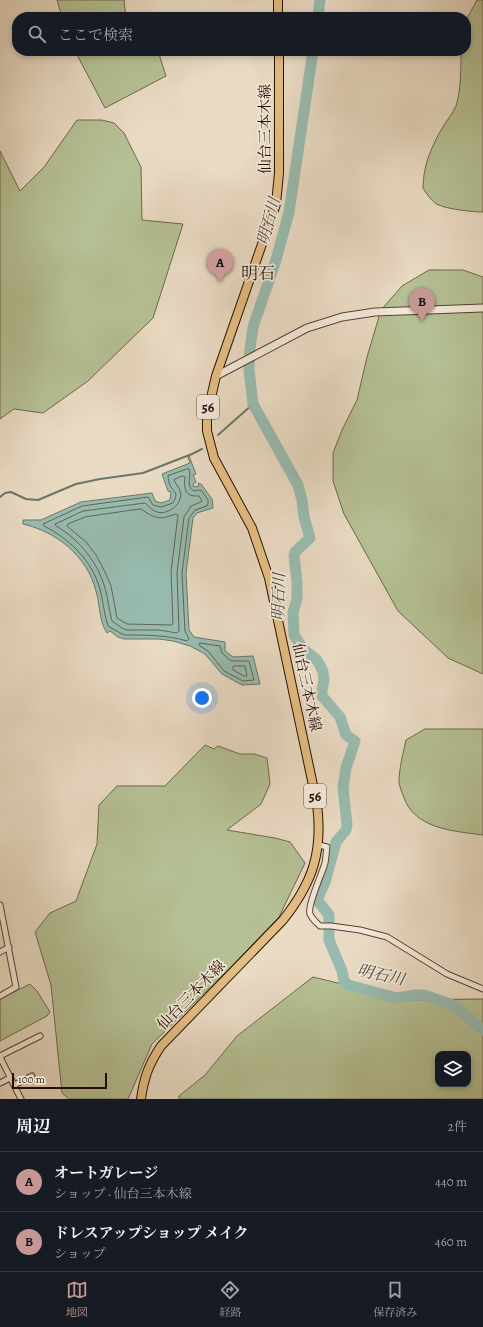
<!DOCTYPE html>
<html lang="ja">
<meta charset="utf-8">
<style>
:root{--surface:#171b24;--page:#242831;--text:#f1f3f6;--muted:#9ea1a6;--line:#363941;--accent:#c59692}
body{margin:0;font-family:Alegreya,"Noto Serif JP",serif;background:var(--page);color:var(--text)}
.controls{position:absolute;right:12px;bottom:12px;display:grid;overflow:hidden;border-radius:8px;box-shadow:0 2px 6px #0003}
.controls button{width:36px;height:36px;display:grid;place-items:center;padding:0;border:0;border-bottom:1px solid var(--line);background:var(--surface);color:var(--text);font:20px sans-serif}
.scale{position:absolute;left:12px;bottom:10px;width:95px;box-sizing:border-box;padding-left:4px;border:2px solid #270f00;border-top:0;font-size:11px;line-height:14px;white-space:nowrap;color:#270f00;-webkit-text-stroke:3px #f1e7d8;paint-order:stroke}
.you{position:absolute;left:202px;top:698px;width:14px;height:14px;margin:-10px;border:3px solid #fff;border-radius:50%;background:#1a73e8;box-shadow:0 0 0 6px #1a73e833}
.badge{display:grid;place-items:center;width:26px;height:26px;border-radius:50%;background:var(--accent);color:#111;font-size:13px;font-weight:700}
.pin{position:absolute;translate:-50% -33px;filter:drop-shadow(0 1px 2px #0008)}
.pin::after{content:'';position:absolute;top:21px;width:14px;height:12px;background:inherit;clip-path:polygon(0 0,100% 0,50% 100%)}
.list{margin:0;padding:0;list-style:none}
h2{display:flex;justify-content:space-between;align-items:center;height:52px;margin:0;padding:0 16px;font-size:17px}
h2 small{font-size:13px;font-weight:400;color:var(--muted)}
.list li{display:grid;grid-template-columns:26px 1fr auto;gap:12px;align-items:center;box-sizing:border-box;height:60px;padding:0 16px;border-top:1px solid var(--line)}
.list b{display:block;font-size:15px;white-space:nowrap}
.list p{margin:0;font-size:13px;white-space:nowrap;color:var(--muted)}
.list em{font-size:13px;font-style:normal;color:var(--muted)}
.icon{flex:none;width:22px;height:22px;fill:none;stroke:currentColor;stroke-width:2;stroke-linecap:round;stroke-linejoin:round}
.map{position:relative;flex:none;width:483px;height:1099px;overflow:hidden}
.search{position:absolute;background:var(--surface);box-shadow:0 2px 6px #0003;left:12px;right:12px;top:12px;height:44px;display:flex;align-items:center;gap:10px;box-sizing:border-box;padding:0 14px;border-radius:16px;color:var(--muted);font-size:15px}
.sheet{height:172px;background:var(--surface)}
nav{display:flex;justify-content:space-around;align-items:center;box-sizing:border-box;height:56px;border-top:1px solid var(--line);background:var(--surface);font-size:11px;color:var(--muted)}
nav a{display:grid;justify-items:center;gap:2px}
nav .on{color:var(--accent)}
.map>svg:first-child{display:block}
</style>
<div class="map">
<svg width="483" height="1099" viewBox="0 0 483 1099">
<rect width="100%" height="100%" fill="#e9dac3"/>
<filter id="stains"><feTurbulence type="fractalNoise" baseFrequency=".005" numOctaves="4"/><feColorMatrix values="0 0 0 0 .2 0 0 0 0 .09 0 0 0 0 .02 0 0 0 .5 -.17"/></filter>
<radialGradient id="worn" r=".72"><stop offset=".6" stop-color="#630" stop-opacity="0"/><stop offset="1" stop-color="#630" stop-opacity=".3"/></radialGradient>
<path fill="#b5c094" stroke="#6e684a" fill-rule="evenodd" d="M 57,0 L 124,0 L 126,17 L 62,17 Z
M 477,0 L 483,0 L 483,212 C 473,212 443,209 435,203 C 430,199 426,193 423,188 C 423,165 432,145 444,125 C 448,119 453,113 456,106 C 461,91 461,67 461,51 L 466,51 L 466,20 Z
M 75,51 L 158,51 L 166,76 L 105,108 Z
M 77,120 L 102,120 L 114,123 L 124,133 L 141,167 L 142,220 L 183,224 L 153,318 L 88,381 L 43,413 L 14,409 L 0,419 L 0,151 L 20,191 L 44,167 Z
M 429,270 L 463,270 L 483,277 L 483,674 L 448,658 L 398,611 L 344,514 L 333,481 L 333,453 L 342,430 L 357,400 L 367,357 L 381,310 L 402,286 Z
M 425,729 L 483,729 L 483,835 C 453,831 413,829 403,795 C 401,791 400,787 399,783 C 399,768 403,754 406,740 Z
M 205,745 L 214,749 L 218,746 L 240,754 L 254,754 L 267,758 L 270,784 L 261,804 L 227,830 L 275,838 L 290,842 L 305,863 L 279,917 L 226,972 L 152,1044 L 128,1099 L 69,1099 L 62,1093 L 51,985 L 35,932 L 50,913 L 76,901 L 97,844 L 99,805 L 117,786 L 165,786 Z
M 313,977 L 342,984 L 395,1000 L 483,999 L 483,1099 L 179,1099 L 179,1096 L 205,1075 L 237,1036 ZM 438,1054 L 468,1054 L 468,1084 L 438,1084 Z
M 30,984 L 37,991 L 50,1012 L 47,1016 L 0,1041 L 0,999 Z"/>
<path fill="#98bbaf" stroke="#6b7669" d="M 189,456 L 196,474 L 193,475 L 196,482 L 193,484 L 194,487 L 199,486 L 198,483 L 201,484 L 212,499 L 213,508 L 197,513 L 193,518 L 186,573 L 189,630 L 194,637 L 225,642 L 225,651 L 233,657 L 253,656 L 260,684 L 242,685 L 222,674 L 205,654 L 190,646 L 173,641 L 159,639 L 124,639 L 118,637 L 110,631 L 107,633 C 99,622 100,604 96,591 C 87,556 57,532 23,524 L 23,520 L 41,520 L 81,502 L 152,493 L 155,501 L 161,503 L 170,500 L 171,492 L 168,491 L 162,474 L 190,463 L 188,457 Z"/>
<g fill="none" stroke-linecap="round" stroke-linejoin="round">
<path stroke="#606558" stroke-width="1" d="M 187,469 L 189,469 C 192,477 185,486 194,491 L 201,490 L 208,500 L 208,504 L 207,506 L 195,510 L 189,518 L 182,573 L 185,631 L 189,639 L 187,641 C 167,635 146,635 125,635 L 120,633 L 108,626 C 104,614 103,601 100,589 C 92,561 70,539 44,526 L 43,524 L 82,506 L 148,497 L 153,505 L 161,507 L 173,503 C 178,493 176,494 171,487 C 169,484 168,479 168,476 Z
M 182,476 L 185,477 C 184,488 184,497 199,496 L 202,501 L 201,502 L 191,506 L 184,517 L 177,573 L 179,631 L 177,633 L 159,630 L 126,630 L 122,628 L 112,621 C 109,610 108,599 105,588 C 98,563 79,539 56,526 L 55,524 L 83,511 L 145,503 C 149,506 151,510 157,512 C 168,515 181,505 181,494 C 180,488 176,485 174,480 Z
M 141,509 C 156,519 159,520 176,514 L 178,515 L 171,572 L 173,623 L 172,625 L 127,624 L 117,618 L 111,586 L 104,570 L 96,555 L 86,542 L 67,526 L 68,524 L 85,517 Z
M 200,643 L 220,646 L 222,653 L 231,661 L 249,661 L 254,680 L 243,681 L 224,671 L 208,651 L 200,646 Z
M 234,666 L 245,666 L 247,676 L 244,676 L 233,670 L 233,668 Z"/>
<path stroke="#6b7669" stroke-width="2" d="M 218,435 L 253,404
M 0,497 L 5,493 L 11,492 L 26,499 L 38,500 L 76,484 L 100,479 L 143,473 L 192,454 L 202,449"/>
<path stroke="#98bbaf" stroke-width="11" d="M 318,17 L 320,0
M 313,51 L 289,212 L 276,260 L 253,327 L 250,349 L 249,370 L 253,404 L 298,485 L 302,500 L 304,517 L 310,538 L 295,552 L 294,556 L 297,582 L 297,599 L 293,612 L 294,635 L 303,649 L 316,659 L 320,665 L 323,672 L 324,680 L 322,690 L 322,696 L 340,717 L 346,735 L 355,741 L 346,768 L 343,787 L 347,825 L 346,830 L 336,842 L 325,882 L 317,900 L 329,915 L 329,940 L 342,971 L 344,981 L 348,985 L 397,998 L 415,995 L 424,995 L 458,1007 L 465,1015 L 483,1030"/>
<defs>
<path id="minor" d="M 319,845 L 327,847 C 326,853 326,858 325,863 C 322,874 307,906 310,914 C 312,919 317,923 320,926 L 331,926 L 360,930 L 387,937 L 447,974 L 483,989
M 0,905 L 16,987 L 0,996
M 0,952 L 9,947
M 0,1056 L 40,1036
M 0,1057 L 21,1099
M 0,1083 L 10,1078
M 14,1085 L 32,1076"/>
<path id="tertiary" d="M 216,376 L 307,328 L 342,317 L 375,312 L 483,308"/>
<path id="primary" d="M 278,0 L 278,17
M 141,1099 C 144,1077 149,1064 161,1046 L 283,920 C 313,882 323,852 317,804 L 269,578 L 252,528 L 214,458 L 207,431 L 207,415 L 216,376 L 276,204 L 279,173 L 279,51"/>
</defs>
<use href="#minor" stroke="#584231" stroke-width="7"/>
<use href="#tertiary" stroke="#584231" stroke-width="9"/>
<use href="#primary" stroke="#270f00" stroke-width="10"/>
<use href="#minor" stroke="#f1e7d8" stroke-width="5"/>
<use href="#tertiary" stroke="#f1e7d8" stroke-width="7"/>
<use href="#primary" stroke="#e4bd82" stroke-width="8"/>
</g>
<g text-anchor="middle" stroke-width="3.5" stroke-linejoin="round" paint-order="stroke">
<g fill="#f1e7d8" stroke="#645041" stroke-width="1">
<rect x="197" y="395" width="22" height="24" rx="3"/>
<rect x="304" y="784" width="22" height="24" rx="3"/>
</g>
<g font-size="14" font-weight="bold" fill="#270f00">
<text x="208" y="412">56</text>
<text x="315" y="801">56</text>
</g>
<g font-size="15" fill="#270f00" stroke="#f1e7d8">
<text transform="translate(265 129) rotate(-90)" y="5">仙台三本木線</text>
<text transform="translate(307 687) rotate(78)" y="5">仙台三本木線</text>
<text transform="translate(191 995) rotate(-46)" y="5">仙台三本木線</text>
</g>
<g font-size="16" font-style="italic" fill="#4f4b3d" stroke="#f1e7d8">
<text transform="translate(268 221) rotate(-75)" y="6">明石川</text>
<text transform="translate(278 597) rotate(-89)" y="6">明石川</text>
<text transform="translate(381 974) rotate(12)" y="6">明石川</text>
</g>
<g font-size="17" fill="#270f00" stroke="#f1e7d8">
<text x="258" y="279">明石</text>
</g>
</g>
<rect width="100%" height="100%" filter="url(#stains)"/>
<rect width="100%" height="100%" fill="url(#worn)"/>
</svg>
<div class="controls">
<button><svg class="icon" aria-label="layers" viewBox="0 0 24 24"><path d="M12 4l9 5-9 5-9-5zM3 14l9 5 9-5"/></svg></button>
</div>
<div class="scale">100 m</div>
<div class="you"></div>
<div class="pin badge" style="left:220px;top:282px">A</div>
<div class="pin badge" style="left:422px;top:321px">B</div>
<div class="search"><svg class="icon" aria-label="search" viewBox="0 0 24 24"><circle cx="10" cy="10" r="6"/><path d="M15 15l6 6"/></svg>ここで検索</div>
</div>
<section class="sheet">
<h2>周辺<small>2件</small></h2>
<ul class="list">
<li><span class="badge">A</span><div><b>オートガレージ</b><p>ショップ · 仙台三本木線</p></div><em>440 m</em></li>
<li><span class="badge">B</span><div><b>ドレスアップショップ メイク</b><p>ショップ</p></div><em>460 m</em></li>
</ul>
</section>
<nav>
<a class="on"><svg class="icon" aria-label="map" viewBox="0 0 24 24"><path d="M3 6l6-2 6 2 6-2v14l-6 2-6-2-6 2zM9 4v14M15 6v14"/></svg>地図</a>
<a><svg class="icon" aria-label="directions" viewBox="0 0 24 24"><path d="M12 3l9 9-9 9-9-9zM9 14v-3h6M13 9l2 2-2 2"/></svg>経路</a>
<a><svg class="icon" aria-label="saved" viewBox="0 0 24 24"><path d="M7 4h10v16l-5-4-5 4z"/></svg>保存済み</a>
</nav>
